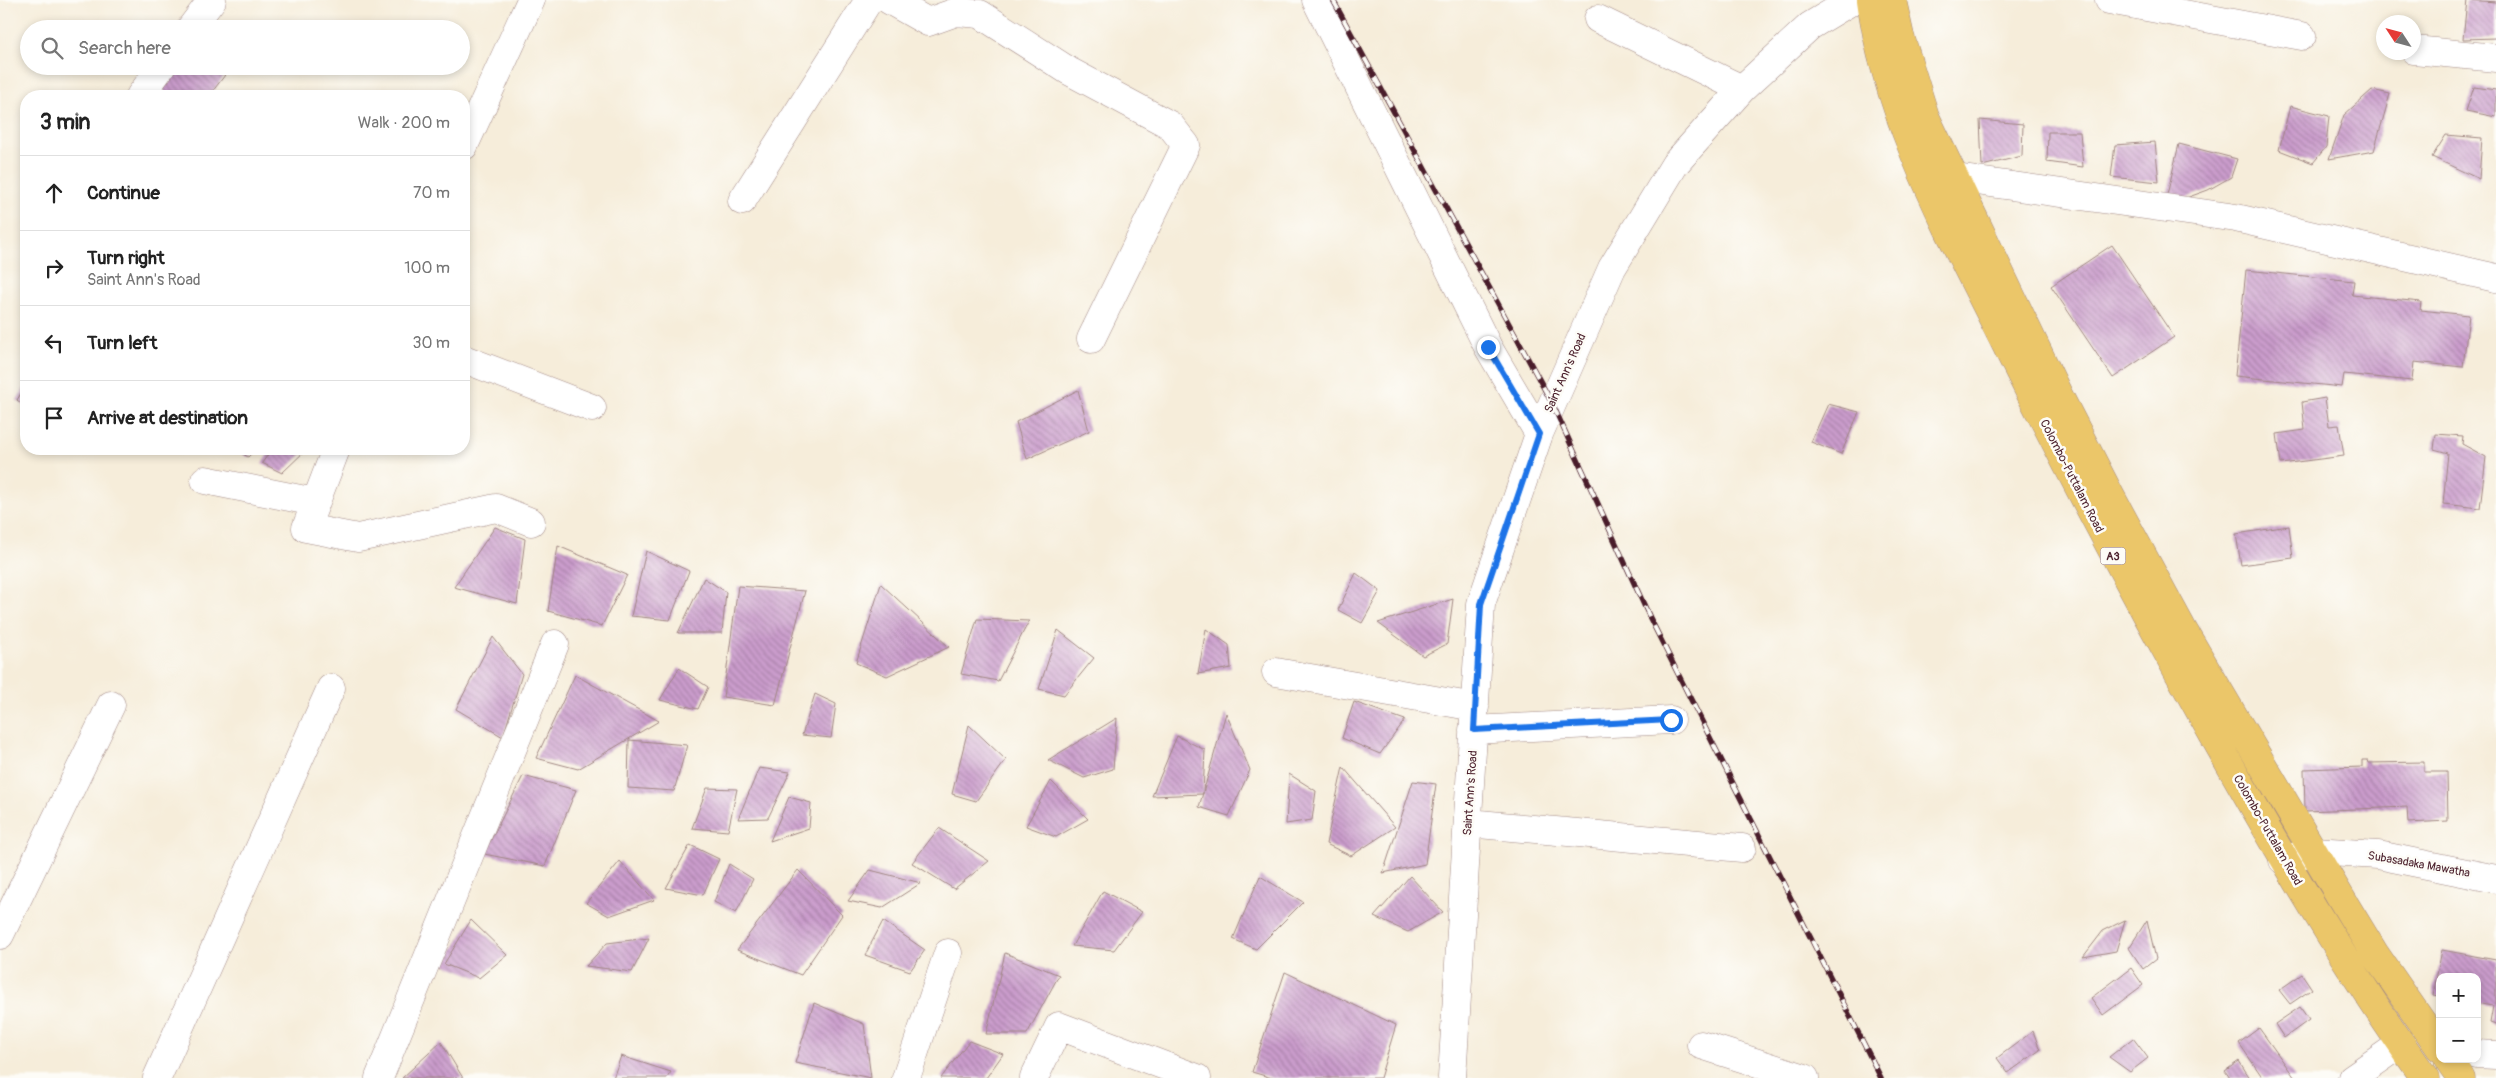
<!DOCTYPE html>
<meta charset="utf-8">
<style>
:root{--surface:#fff;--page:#f6f6f6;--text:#222;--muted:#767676;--line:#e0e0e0}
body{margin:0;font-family:Pangolin,sans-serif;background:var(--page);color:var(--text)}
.controls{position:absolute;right:15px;bottom:15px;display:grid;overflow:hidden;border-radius:10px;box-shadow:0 2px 8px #0003}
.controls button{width:45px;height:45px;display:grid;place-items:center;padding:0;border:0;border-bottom:1px solid var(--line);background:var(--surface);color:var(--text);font:25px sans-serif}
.compass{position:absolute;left:2376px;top:15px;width:45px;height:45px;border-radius:50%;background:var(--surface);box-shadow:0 2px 8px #0003;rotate:306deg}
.stop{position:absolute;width:15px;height:15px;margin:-11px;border:4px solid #1a73e8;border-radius:50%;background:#fff}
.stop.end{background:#1a73e8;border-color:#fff;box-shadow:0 1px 5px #0008}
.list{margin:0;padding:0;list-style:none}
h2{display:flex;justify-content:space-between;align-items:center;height:65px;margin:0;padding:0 20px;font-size:21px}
h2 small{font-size:16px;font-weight:400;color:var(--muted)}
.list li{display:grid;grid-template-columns:32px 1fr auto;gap:15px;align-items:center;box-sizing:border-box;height:75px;padding:0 20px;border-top:1px solid var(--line)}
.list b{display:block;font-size:19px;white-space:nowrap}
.list p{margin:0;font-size:16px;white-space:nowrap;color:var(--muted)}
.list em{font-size:16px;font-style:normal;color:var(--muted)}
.icon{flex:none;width:28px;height:28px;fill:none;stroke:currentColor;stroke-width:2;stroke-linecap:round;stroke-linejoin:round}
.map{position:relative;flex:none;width:2496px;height:1078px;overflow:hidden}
.search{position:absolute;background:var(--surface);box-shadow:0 2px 8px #0003;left:20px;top:20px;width:450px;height:55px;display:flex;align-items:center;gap:12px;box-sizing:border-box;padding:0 18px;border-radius:28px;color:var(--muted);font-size:19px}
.panel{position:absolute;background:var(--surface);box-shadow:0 2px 8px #0003;left:20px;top:90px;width:450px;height:365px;border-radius:20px}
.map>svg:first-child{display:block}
</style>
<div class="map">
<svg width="2496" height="1078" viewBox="0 0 2496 1078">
<defs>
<pattern id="building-back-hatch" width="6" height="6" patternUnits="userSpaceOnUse" patternTransform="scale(1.25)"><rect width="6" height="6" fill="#ca9ccc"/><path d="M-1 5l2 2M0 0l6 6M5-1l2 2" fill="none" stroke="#a67fa6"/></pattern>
</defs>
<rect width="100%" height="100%" fill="#fdfcf7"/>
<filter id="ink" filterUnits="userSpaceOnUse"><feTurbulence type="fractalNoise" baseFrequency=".02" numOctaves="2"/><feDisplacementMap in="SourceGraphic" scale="10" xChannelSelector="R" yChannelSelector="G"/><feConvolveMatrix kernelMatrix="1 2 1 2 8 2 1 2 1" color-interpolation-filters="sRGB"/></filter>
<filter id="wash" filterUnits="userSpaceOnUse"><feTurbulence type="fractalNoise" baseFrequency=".0096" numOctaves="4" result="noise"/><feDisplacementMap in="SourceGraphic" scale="20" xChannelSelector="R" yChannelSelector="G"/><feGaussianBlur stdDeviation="1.12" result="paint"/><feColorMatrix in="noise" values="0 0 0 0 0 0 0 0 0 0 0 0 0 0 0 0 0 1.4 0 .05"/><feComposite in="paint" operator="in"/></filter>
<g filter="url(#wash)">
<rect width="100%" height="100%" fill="#f6edda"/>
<g id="blocks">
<path fill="url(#building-back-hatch)" d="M 2467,0 L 2496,2 L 2496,38 L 2463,39 Z
M 179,66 L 207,66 L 225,75 L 209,96 L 172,96 L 162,90 Z
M 2474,87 L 2496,90 L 2496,117 L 2466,111 Z
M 2372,90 L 2390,94 L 2374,151 L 2329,159 L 2344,115 Z
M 2290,106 L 2329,116 L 2326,147 L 2313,163 L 2279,150 Z
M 1980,120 L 2023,124 L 2022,156 L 1982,166 Z
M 2048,132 L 2080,132 L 2083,167 L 2047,162 Z
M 2446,135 L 2482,138 L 2479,179 L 2432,157 Z
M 2155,142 L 2159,182 L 2111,177 L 2115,145 Z
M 2179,144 L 2237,159 L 2231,177 L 2208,190 L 2186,198 L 2167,195 Z
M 2112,245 L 2174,337 L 2113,378 L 2051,286 Z
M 2246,270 L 2354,281 L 2352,295 L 2421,302 L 2420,310 L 2469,315 L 2463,367 L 2414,362 L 2412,381 L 2344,374 L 2342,387 L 2235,376 Z
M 26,385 L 26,407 L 17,400 Z
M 1078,390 L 1089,431 L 1027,459 L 1016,422 Z
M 2325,398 L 2329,426 L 2339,425 L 2344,456 L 2281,464 L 2277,434 L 2305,430 L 2302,402 Z
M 1828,404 L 1859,412 L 1841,454 L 1811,442 Z
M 2436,434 L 2463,436 L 2462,444 L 2486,457 L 2480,508 L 2443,504 L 2448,453 L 2434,449 Z
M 235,449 L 256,449 L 248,457 Z
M 272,449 L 307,449 L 282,473 L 262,463 Z
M 2289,526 L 2293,558 L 2241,565 L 2236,534 Z
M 495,527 L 525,539 L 517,604 L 454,587 Z
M 558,546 L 627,575 L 602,626 L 548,611 Z
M 646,551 L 689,571 L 670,620 L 631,616 Z
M 1356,573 L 1380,591 L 1362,623 L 1338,610 Z
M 704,578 L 726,592 L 722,633 L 678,633 Z
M 881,584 L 949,647 L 887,676 L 856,663 Z
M 738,586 L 805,591 L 775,705 L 723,697 Z
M 1453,599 L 1447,644 L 1423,656 L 1378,623 Z
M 977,619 L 1029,621 L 998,681 L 961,674 Z
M 1206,629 L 1229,645 L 1231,668 L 1198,674 Z
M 1058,630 L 1094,658 L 1064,695 L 1039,689 Z
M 493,637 L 522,674 L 503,737 L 456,709 Z
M 679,668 L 708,687 L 698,709 L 660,700 Z
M 575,675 L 659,721 L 578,769 L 536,758 Z
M 815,694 L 836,704 L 831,738 L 802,735 Z
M 1354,702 L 1405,720 L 1380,754 L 1342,738 Z
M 1226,713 L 1250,770 L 1229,816 L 1199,807 Z
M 1117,718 L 1113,769 L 1084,778 L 1048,760 Z
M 969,725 L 1006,760 L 976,801 L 952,794 Z
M 1177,736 L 1205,750 L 1203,794 L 1152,796 Z
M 629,740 L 687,745 L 674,791 L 628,788 Z
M 2362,760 L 2368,760 L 2369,763 L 2424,762 L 2424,772 L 2447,772 L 2448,821 L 2408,823 L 2407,807 L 2305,811 L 2304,769 L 2362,767 Z
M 1343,767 L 1395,827 L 1351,856 L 1326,844 Z
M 759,768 L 790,772 L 768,818 L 738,819 Z
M 1289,774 L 1316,791 L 1312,820 L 1286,824 Z
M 523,776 L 576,790 L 545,866 L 484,854 Z
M 1051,781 L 1088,819 L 1056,837 L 1026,826 Z
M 1413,781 L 1436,784 L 1425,864 L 1383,873 Z
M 707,788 L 737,789 L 728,831 L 692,828 Z
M 789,797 L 811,803 L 809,828 L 770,841 Z
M 939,828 L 989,861 L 954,889 L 912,863 Z
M 690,845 L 719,859 L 703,895 L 666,888 Z
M 620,861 L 654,900 L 609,916 L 586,903 Z
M 729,864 L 753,879 L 736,913 L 714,902 Z
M 798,870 L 842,915 L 801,975 L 737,950 Z
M 870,870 L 921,883 L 882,908 L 848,901 Z
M 1260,876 L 1303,902 L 1256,949 L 1233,939 Z
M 1410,876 L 1443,912 L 1408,932 L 1374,917 Z
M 1103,891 L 1142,912 L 1114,950 L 1072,946 Z
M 471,920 L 507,955 L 479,978 L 444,964 Z
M 2125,920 L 2116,951 L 2083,957 L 2103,931 Z
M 2147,920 L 2156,959 L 2143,969 L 2129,948 Z
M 883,921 L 925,950 L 910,971 L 865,955 Z
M 649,938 L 632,972 L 586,966 L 607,943 Z
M 2442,950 L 2496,960 L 2496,1025 L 2490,1023 L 2493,1006 L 2477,1003 L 2477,977 L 2440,977 L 2440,996 L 2433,995 Z
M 1005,953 L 1059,975 L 1027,1034 L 986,1034 Z
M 2131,968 L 2143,985 L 2103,1015 L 2091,998 Z
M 1285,972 L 1396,1025 L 1380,1078 L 1272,1078 L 1252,1072 Z
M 2302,974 L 2312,989 L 2290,1004 L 2279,990 Z
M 814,1003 L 864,1024 L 871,1078 L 795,1063 Z
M 2300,1007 L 2309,1020 L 2284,1038 L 2275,1024 Z
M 2259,1028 L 2295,1078 L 2263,1078 L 2239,1043 Z
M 2033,1031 L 2040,1050 L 2008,1073 L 1997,1058 Z
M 2133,1038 L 2148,1058 L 2130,1072 L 2109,1057 Z
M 969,1041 L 1003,1054 L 986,1078 L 941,1078 Z
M 441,1042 L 463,1078 L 402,1078 Z
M 621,1056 L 671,1072 L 667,1078 L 613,1078 Z
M 2239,1061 L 2250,1078 L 2230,1078 L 2225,1071 Z"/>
</g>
</g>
<g filter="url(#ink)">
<use href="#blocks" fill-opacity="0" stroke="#a08682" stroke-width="1"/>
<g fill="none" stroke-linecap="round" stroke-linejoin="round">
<defs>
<path id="minor" d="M 889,0 L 928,22 L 956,12 L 980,14 L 1069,71 L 1170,125 L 1186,145 L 1091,339
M 1316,0 L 1488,347 L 1539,434
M 2109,0 L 2302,36
M 1598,19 L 1742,89
M 190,29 L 212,0
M 2414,50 L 2496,58
M 140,96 L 162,66
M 464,146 L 531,0
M 1956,178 L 2236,218 L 2496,278
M 742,201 L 869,0
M 464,359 L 592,408
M 336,449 L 306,528 L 358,538 L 496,508 L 531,522
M 205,480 L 315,502
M 1276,672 L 1475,707
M 1473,730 L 1671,720
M 1468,823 L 1742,848
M 2283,860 L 2314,851 L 2378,855 L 2496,879
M 0,935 L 111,705
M 1701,1045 L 1805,1078
M 2477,1054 L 2496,1055
M 157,1078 L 331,688
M 379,1078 L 555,644
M 906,1078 L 948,953
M 1034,1078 L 1059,1026 L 1197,1078
M 1452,1078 L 1481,604 L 1539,434 L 1612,268 L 1675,164 L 1742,89 L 1810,26 L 1853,0
M 2352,1078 L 2401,1044"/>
<path id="highway" d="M 1871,0 C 1887,123 1955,241 2009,351 C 2074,481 2142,608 2213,735 C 2279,852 2347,969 2425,1078
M 1892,0 L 1900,36 L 1925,116 L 2060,398 L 2111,497 L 2182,628 L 2341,898 L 2375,954 L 2440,1048
M 2448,1059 L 2461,1078"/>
</defs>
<use href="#minor" stroke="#a08682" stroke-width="29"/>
<use href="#highway" stroke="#a08682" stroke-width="29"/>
<use href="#minor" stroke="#fff" stroke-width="28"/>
<use href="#highway" stroke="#ebc669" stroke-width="28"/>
<defs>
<path id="rail" d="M 1333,0 L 1552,403 L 1650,618 L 1881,1078"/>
</defs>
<use href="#rail" stroke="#4a1f2b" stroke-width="5.5"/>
<use href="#rail" stroke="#fdfcf7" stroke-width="4" stroke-dasharray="11" stroke-linecap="butt"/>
</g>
</g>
<g fill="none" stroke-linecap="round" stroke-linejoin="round" filter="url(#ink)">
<path stroke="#1a73e8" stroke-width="6" d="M 1488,347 L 1539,434 L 1481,604 L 1474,730 L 1671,720"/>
</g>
<g text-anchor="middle" stroke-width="5" stroke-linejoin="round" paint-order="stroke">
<rect fill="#fdfcf7" stroke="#806168" stroke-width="1" x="2100.5" y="547.5" width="25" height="17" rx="4"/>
<g font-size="11" font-weight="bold" fill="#4a1f2b">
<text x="2113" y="560">A3</text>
</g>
<g font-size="12" fill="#4a1f2b" stroke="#fdfcf7">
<text transform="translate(1565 373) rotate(-66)" y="4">Saint Ann's Road</text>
<text transform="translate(2072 476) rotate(63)" y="4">Colombo-Puttalam Road</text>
<text transform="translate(1470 793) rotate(-86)" y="4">Saint Ann's Road</text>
<text transform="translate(2268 830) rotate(60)" y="4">Colombo-Puttalam Road</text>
<text transform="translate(2419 864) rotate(10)" y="4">Subasadaka Mawatha</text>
</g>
</g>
</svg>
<div class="controls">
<button>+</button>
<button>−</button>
</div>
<svg class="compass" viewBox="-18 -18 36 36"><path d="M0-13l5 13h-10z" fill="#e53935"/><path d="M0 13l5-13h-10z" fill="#767676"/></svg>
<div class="stop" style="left:1671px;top:720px"></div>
<div class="stop end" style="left:1488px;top:347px"></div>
<div class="search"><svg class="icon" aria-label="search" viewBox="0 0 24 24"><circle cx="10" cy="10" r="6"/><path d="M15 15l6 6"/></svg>Search here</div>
<section class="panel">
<h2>3 min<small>Walk · 200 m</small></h2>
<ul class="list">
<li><svg class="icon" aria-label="ahead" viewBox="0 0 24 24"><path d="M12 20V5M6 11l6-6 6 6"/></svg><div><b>Continue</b></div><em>70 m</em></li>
<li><svg class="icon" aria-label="right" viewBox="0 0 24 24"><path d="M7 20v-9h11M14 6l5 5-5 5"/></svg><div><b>Turn right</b><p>Saint Ann's Road</p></div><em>100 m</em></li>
<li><svg class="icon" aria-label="left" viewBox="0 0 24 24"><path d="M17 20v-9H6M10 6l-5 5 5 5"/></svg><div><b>Turn left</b></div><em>30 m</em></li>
<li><svg class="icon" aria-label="arrive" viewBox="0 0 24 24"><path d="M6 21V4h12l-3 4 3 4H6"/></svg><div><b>Arrive at destination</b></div></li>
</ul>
</section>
</div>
